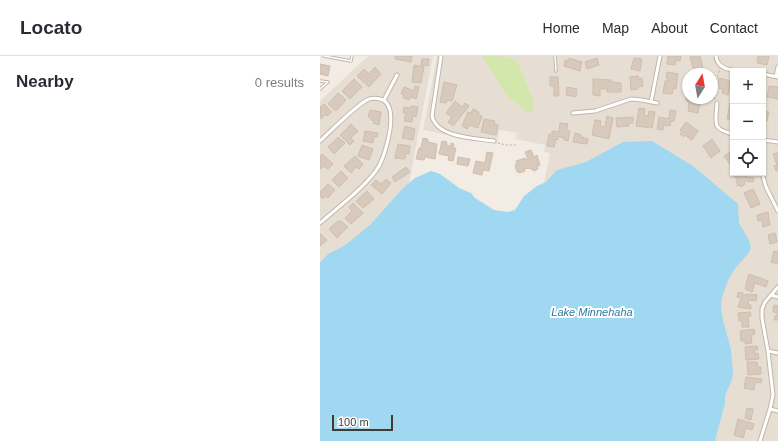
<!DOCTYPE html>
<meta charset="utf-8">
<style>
:root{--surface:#fff;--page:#f2f2f3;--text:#2b2b33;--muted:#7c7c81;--line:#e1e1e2}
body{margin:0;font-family:Arial,sans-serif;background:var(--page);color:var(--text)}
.controls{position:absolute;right:12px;top:12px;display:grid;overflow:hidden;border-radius:0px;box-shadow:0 1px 3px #0004}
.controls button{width:36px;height:36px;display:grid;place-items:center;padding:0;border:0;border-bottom:1px solid var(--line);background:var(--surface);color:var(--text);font:20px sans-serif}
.compass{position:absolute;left:362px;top:12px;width:36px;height:36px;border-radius:50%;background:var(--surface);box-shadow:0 1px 3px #0004;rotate:11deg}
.scale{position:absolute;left:12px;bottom:10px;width:61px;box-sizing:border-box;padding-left:4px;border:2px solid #443c34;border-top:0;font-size:11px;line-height:14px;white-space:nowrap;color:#443c34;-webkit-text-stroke:3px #fff;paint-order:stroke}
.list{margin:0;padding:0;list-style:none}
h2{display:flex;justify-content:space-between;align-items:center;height:52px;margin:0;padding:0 16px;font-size:17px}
h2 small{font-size:13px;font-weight:400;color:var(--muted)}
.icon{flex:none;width:22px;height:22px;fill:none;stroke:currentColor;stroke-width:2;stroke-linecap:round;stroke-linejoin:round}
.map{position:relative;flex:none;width:458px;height:385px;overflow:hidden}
header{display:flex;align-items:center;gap:24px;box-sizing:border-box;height:56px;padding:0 20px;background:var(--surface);border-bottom:1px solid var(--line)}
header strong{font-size:19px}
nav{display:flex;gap:22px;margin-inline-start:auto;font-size:14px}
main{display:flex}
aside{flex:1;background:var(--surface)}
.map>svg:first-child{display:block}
</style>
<header>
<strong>Locato</strong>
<nav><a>Home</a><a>Map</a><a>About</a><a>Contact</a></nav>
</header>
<main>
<aside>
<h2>Nearby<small>0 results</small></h2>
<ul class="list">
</ul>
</aside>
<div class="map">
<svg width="458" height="385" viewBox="0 0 458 385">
<rect width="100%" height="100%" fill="#f2ece4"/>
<path fill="#e6ded2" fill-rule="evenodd" d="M 48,0 L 113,0 L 63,266 L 0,254 L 0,45 Z
M 117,0 L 458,0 L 458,385 L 308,385 L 192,291 L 230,97 L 224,96 L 225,89 L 196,83 L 197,77 L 179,74 L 177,88 L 103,74 ZM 413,15 L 443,15 L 443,117 L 413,117 ZM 368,18 L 392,18 L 392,42 L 368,42 Z"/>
<path fill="#d3e7ac" d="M 162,0 C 173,0 188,0 197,5 L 214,46 L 213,55 L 207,56 L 197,47 L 189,43 Z"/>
<path fill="#9fd8f0" d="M 332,85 L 373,110 L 418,148 L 419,167 L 429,184 L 431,192 L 428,198 L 416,211 L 409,222 L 402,241 L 401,251 L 403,264 L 411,294 L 413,316 L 412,324 L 405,339 L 405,347 L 395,385 L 0,385 L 0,207 L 8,198 L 24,190 L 50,169 L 83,132 L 95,122 L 111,115 L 120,118 L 139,132 L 151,137 L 155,142 L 174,154 L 188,156 L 195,154 L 204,140 L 217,130 L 226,126 L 237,114 L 266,106 L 303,86 Z"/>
<path fill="#d7c9bc" stroke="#cebead" d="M 75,0 L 92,0 L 91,6 L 75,3 Z
M 348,0 L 361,0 L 360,5 L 356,4 L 355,9 L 347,8 Z
M 374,0 L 380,0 L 383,12 L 374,15 L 370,1 Z
M 438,0 L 449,0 L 447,9 L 437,7 Z
M 249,2 L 262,6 L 260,15 L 244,10 L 245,4 L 249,5 Z
M 277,2 L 279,9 L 267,13 L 265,6 Z
M 314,2 L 322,3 L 320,15 L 311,13 Z
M 102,3 L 109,3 L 108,10 L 101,9 Z
M 0,8 L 10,10 L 8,20 L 0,18 Z
M 94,9 L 104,11 L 101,27 L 92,26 Z
M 55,11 L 61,18 L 49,31 L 37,20 L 44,13 L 49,18 Z
M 347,16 L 358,18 L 356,33 L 353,32 L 352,38 L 343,37 L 345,25 L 348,25 L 348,22 L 346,22 Z
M 318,20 L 319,23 L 322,22 L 323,30 L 317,31 L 318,33 L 311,34 L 310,21 Z
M 230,21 L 238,21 L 239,40 L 234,40 L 234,30 L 230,30 Z
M 399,22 L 411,25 L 408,39 L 402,37 L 403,33 L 397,32 Z
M 34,23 L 42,31 L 30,43 L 22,35 Z
M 273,23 L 291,24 L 291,26 L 301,27 L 301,36 L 287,36 L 287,33 L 280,33 L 280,40 L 273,39 Z
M 124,26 L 137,29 L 132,45 L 127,44 L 126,47 L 120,46 Z
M 95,30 L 99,31 L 96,43 L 90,41 L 89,44 L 83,42 L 84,39 L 81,38 L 84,31 L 94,35 Z
M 449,30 L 458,31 L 458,43 L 447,41 Z
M 247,31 L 257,33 L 256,41 L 246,39 Z
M 18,37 L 26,44 L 16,55 L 8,48 Z
M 367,37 L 368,42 L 381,42 L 378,57 L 368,55 L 369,46 L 366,45 Z
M 135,45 L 142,51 L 145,47 L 149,50 L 133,70 L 128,66 L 132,61 L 126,57 Z
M 410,47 L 413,47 L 413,64 L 407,63 Z
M 4,48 L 12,56 L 7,60 L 6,58 L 1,63 L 0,51 Z
M 91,50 L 98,51 L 96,61 L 93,60 L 92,66 L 84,65 L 86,57 L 83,57 L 84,51 L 90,52 Z
M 319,52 L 325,53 L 324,59 L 328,60 L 329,55 L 335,56 L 332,72 L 316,70 Z
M 153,53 L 159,56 L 158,59 L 162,60 L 158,72 L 149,69 L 147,73 L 142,70 L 148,56 L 151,57 Z
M 50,54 L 61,56 L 59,69 L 53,67 L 54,65 L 51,64 L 51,62 L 48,61 Z
M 350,54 L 356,55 L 354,65 L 351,65 L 350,70 L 344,69 L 343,74 L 337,73 L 339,61 L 349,63 Z
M 443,55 L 449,56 L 447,65 L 443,65 Z
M 287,60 L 293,62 L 289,83 L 272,79 L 275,64 L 281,65 L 280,70 L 285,71 Z
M 313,61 L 313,67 L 309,67 L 309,70 L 297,71 L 296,62 Z
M 164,63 L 175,65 L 174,68 L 178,69 L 176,79 L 161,76 Z
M 366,66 L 378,75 L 372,84 L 365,79 L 364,81 L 360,78 L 362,76 L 360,74 Z
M 240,67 L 248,68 L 246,74 L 250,75 L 248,85 L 244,84 L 244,82 L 238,80 L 238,84 L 236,83 L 234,91 L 227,90 L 229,78 L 232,79 L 232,75 L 239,76 Z
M 31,68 L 38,75 L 31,82 L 34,85 L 30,89 L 20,79 Z
M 85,70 L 95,73 L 93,84 L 82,82 Z
M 45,75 L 58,77 L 57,81 L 54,81 L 53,87 L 43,85 Z
M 255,77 L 261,79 L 261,81 L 268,83 L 267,88 L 253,86 Z
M 18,81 L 25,87 L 14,98 L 8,91 Z
M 103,82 L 108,83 L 108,86 L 117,88 L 115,103 L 105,101 L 104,104 L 96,103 L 99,92 L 101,92 Z
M 392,83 L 400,95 L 391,102 L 383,90 Z
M 122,85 L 127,86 L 126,89 L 131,90 L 131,87 L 134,88 L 133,92 L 136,92 L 133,105 L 128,104 L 129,100 L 119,98 Z
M 78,88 L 90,90 L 89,98 L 86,97 L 85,103 L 75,102 Z
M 42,89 L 53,93 L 49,104 L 38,100 Z
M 211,94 L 214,101 L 217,99 L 220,109 L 217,110 L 218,113 L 214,115 L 210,112 L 204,113 L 205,115 L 199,117 L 199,116 L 197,116 L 195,109 L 197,108 L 196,105 L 205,102 L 205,104 L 208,103 L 205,96 Z
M 167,96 L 173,97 L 169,115 L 163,114 L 162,119 L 153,117 L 156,105 L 165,107 Z
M 410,96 L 411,98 L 413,96 L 413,112 L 404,100 Z
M 458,97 L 458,114 L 456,115 L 454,110 L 457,109 L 453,98 Z
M 2,98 L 13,108 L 8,113 L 4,110 L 1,113 L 0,111 L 0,100 Z
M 35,100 L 43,108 L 39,113 L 36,111 L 31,117 L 24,110 Z
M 138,101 L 150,103 L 148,110 L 137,108 Z
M 86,111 L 90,116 L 75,126 L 72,121 Z
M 21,115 L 28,122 L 19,131 L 12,124 Z
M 414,117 L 424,117 L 426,121 L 434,122 L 433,126 L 426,125 L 424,127 L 425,128 L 421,131 L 420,129 L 418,130 L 416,126 L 418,125 L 413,118 Z
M 66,123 L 71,127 L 62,138 L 51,129 L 56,124 L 61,128 Z
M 8,128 L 15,134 L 8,142 L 5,140 L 3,143 L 0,140 L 0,136 Z
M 433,133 L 440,148 L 431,152 L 424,137 Z
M 47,135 L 54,143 L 43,152 L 36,145 Z
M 33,147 L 43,157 L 31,168 L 25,162 L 32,155 L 29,151 Z
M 448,156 L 450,169 L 443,171 L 442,164 L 438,165 L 437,159 Z
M 18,165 L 20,166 L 21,165 L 28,171 L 17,182 L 9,173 Z
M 455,177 L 457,186 L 450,188 L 448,179 Z
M 0,178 L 1,178 L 7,184 L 0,190 Z
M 454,195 L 458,196 L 458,208 L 451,206 Z
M 429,218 L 448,225 L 446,231 L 435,227 L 432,236 L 425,233 L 427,227 L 426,227 Z
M 418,236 L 423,237 L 422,238 L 427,239 L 427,238 L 437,239 L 436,245 L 429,244 L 428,248 L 431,249 L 431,253 L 418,251 L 421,242 L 417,241 Z
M 454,249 L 458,250 L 458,264 L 454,264 L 455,260 L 457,260 L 458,257 L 453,256 Z
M 430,256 L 431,260 L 428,261 L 429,271 L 422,271 L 422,265 L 419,265 L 418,257 Z
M 434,273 L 435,278 L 431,279 L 432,287 L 425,288 L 425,285 L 421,285 L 420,275 Z
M 437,290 L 438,294 L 434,294 L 435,298 L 438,297 L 439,303 L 426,304 L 425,291 Z
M 427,306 L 437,306 L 438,311 L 441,311 L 441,318 L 428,319 Z
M 426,321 L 442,323 L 441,327 L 435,326 L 434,334 L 424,332 Z
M 427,352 L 433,353 L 431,364 L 425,362 Z
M 418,363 L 434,368 L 432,374 L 426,372 L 423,382 L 414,379 Z"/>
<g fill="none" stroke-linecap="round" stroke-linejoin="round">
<defs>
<path id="service" d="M 4,0 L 31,5 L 32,0
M 235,0 L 236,15
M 0,25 L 8,26 L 0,33"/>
<path id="minor" d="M 121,0 L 112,60 C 117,82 155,82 174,85
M 396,0 C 397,12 409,14 419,15
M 443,18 L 458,21
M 456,20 L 458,11
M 64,44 L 77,19
M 331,46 L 340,0
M 397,47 C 396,67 391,73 413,78
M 253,57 L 275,55 L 311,43 L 322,44 L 337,47
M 443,84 L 458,86
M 0,85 C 10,76 38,47 49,43 C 53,42 56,42 60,43 C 81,48 66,97 59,110 C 49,128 17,152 0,167
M 442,117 L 446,131 L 458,155
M 451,239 L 458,241
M 448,295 L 458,297
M 450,353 L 458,355
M 440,385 L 450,353 L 453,339 L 448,295 L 442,262 L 442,253 L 445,246 L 458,231"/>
</defs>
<use href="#service" stroke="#c0b6aa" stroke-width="3.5"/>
<use href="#minor" stroke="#c0b6aa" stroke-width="5"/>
<path stroke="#bfad98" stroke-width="1" stroke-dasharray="2 2" stroke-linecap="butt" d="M 395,43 L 392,38 L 400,12
M 178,87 L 186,89 L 197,89"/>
<use href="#service" stroke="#fff" stroke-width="1.5"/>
<use href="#minor" stroke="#fff" stroke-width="3"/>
</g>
<g text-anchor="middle" stroke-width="4" stroke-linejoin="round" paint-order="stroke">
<g font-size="11" font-style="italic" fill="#2b7b9f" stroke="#fff">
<text x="272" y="260">Lake Minnehaha</text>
</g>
</g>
</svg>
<div class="controls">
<button>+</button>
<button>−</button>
<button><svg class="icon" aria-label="locate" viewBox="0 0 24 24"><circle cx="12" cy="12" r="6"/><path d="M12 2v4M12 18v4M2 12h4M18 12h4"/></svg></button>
</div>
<svg class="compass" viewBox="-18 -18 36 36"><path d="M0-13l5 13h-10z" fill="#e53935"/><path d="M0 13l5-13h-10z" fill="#7c7c81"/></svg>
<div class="scale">100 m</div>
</div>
</main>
